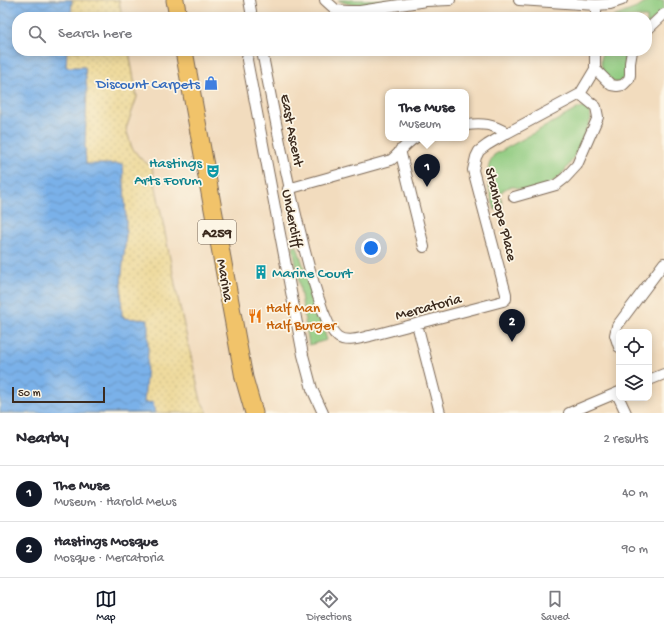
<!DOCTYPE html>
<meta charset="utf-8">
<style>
:root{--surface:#fff;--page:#f7f7f7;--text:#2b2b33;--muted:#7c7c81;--line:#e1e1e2;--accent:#111827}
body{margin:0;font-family:"Gochi Hand",sans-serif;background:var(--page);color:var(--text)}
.controls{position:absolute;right:12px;bottom:12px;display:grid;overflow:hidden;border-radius:8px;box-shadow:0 2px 10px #0003}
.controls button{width:36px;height:36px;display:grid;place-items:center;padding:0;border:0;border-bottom:1px solid var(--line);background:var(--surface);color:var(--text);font:20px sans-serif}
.scale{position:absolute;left:12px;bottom:10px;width:93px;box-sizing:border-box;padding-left:4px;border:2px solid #3b2a1e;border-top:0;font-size:11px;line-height:14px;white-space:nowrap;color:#3b2a1e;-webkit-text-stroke:3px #fcf5e5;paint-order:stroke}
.you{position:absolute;left:371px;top:248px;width:14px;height:14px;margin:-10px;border:3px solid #fff;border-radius:50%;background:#1a73e8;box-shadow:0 0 0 6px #1a73e833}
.badge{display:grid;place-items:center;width:26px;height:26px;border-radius:50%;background:var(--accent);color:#fff;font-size:13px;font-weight:700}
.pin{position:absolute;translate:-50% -33px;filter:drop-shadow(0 1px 2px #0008)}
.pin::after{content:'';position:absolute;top:21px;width:14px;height:12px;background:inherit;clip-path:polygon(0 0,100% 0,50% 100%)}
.popup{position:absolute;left:385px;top:89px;width:84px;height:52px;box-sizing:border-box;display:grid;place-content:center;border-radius:8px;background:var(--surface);filter:drop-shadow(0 1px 3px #0005);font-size:13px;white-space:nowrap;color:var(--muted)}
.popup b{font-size:15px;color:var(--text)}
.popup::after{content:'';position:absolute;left:50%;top:100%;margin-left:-8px;border:8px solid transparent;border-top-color:var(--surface)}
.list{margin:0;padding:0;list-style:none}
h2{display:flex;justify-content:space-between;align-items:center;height:52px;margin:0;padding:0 16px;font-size:17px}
h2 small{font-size:13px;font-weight:400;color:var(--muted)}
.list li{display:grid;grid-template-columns:26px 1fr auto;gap:12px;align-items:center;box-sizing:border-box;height:56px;padding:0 16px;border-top:1px solid var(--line)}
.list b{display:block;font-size:15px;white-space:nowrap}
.list p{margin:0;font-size:13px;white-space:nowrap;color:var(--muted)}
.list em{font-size:13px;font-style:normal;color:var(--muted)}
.icon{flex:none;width:22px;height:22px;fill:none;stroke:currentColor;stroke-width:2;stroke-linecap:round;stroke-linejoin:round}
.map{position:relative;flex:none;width:664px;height:413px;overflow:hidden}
.search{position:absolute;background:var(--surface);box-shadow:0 2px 10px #0003;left:12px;right:12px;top:12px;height:44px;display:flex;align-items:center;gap:10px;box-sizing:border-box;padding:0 14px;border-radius:16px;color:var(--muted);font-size:15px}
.sheet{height:164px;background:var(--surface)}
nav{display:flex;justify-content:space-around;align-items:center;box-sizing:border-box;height:56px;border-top:1px solid var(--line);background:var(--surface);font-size:11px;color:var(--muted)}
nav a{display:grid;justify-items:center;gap:2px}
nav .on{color:var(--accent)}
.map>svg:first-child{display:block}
</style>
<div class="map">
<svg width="664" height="413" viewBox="0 0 664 413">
<defs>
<pattern id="sand-dots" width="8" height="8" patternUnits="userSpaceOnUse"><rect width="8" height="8" fill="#eeda9e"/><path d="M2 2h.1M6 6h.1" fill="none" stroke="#cdbb88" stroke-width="1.8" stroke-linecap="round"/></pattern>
<pattern id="water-waves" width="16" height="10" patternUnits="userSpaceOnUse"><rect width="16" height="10" fill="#7ab1e9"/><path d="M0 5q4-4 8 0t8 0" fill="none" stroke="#6590bc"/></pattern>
</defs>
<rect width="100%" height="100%" fill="#fcf5e5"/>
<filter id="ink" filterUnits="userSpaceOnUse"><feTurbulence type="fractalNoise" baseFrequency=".025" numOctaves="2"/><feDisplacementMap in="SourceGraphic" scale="8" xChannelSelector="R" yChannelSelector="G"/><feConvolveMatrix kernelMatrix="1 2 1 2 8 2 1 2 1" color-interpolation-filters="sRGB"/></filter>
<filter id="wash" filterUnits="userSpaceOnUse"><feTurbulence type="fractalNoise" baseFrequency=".012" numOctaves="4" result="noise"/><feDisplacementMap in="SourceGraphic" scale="16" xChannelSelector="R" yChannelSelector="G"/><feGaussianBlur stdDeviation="0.9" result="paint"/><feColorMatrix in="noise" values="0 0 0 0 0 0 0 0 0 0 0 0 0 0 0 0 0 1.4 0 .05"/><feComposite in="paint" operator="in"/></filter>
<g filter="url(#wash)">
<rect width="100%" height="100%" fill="#f2dcbe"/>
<path fill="#8eca7f" stroke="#647a4e" d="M 338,0 L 405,0 C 385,2 357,10 338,0 Z
M 649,0 L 664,0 L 664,10 L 647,26 L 647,17 L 613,17 L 639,7 Z
M 602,51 L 629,51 L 624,82 L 615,83 L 603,72 L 601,63 Z
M 585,107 L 589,110 L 591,119 C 580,142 571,175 545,186 C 540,188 529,191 524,191 C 522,190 520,189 518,188 C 511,185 504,188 500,194 L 503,208 L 495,210 C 490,191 482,172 494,155 L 579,108 Z
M 293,246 L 297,246 L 327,340 L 309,345 Z"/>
<path fill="url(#sand-dots)" stroke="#94825e" d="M 0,0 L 119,0 L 122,17 L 17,17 L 17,51 L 129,51 L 137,97 L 126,129 L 132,148 L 141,159 L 152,167 L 177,294 L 201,401 L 208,413 L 86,413 Z"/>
<path fill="url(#water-waves)" stroke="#5a6e84" d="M 0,0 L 72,0 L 71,17 L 17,17 L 17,51 L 67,51 L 66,67 L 85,67 L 87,90 L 85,147 L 86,164 L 123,164 L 126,220 L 126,235 L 121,284 L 122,316 L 124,316 L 124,318 L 148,320 L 148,353 L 144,403 L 153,402 L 155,413 L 0,413 Z"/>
</g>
<g filter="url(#ink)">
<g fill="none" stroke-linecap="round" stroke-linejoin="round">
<defs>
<path id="minor" d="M 249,0 L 252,17
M 325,0 L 336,10 L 347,11 L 360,11 L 426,1 L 450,0
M 519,0 L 596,5 L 610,4 L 622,0
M 596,5 L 596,17
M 647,30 L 664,14
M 248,51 L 247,60 L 303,355 L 312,389 L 323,413
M 262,51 C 274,113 285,174 301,235 C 307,261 314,286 323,311 C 327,320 330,331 338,337 C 347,343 360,338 370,336 L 503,301 L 506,299 L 506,294 L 473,170 L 476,157 L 479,151 L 487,145 L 507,133 L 580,94 L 595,69 L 595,51
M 595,69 L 611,85 L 617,86 L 623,85 L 629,79 L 630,75 L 630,63 L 632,51
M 466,125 C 483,123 492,124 507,133
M 400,150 L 424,247
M 288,189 L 391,160 C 400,153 405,144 415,138
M 514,197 L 556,185 L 565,178 L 577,165 L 598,117 L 596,107 L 580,94
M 417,324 L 440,413
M 619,347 L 615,335 L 617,326 L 664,263
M 649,380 L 664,374
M 619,398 L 626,413
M 569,413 L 619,392"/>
<path id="trunk" d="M 175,0 L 178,17
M 184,51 L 244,378 L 254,413"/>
</defs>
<use href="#minor" stroke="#7b6856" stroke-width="12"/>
<use href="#trunk" stroke="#7b6856" stroke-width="19"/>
<use href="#minor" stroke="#fff" stroke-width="10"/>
<use href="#trunk" stroke="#f1c36a" stroke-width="17"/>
</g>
</g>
<defs>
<symbol id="shop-bare" viewBox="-9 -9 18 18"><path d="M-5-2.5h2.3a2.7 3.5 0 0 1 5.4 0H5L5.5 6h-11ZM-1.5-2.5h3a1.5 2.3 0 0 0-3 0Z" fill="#3f7fe0" stroke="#fcf5e5" stroke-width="2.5" paint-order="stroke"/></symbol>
<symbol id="theatre-bare" viewBox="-9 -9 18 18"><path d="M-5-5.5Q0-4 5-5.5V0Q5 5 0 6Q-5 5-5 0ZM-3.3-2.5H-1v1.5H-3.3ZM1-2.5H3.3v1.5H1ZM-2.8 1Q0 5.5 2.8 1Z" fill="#0f9aa8" stroke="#fcf5e5" stroke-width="2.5" paint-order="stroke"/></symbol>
<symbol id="building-bare" viewBox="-9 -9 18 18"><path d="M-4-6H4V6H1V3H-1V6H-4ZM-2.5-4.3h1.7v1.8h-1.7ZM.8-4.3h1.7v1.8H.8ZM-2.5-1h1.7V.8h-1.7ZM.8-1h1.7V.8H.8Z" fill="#0f9aa8" stroke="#fcf5e5" stroke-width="2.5" paint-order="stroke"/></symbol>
<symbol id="restaurant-bare" viewBox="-9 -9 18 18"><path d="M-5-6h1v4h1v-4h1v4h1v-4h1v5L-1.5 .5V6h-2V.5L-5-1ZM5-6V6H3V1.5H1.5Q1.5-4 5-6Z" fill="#e8710a" stroke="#fcf5e5" stroke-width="2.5" paint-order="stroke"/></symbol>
</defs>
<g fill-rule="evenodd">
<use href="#shop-bare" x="201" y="73" width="20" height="20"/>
<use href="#theatre-bare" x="203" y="161" width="20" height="20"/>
<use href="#building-bare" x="251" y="262" width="20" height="20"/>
<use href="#restaurant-bare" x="245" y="306" width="20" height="20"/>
</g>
<g text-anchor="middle" stroke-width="3.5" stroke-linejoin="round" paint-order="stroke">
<rect fill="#fcf5e5" stroke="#75675a" stroke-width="1" x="198" y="220" width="38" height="24" rx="3"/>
<g font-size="14" font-weight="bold" fill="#3b2a1e">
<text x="217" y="237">A259</text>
</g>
<g font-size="15" fill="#366cbe" stroke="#fcf5e5" text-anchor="end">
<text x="200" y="88">Discount Carpets</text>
</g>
<g font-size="15" fill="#3b2a1e" stroke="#fcf5e5">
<text transform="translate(293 130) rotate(79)" y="5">East Ascent</text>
<text transform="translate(502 214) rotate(76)" y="5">Stanhope Place</text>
<text transform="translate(293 218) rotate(79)" y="5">Undercliff</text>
<text transform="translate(226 280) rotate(80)" y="5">Marina</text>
<text transform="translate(428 306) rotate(-15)" y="5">Mercatoria</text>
</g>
<g font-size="15" fill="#0d838f" stroke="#fcf5e5" text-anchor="end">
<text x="202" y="167">Hastings<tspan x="202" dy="17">Arts Forum</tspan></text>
<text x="272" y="277" text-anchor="start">Marine Court</text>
</g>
<g font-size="15" fill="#c56008" stroke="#fcf5e5" text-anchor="start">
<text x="266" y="312">Half Man<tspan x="266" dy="17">Half Burger</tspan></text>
</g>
</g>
</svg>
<div class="controls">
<button><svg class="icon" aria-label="locate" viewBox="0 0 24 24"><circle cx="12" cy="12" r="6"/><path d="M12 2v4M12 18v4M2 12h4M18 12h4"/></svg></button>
<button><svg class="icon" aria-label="layers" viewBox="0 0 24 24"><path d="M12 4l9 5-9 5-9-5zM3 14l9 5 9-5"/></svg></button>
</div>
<div class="scale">50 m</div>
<div class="you"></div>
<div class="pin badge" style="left:427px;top:187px">1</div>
<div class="popup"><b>The Muse</b>Museum</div>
<div class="pin badge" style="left:512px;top:342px">2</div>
<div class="search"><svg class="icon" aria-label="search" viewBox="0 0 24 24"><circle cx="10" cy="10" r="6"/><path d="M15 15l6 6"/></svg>Search here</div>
</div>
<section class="sheet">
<h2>Nearby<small>2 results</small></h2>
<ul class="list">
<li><span class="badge">1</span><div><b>The Muse</b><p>Museum · Harold Mews</p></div><em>40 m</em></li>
<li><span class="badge">2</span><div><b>Hastings Mosque</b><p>Mosque · Mercatoria</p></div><em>90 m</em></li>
</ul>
</section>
<nav>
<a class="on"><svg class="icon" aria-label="map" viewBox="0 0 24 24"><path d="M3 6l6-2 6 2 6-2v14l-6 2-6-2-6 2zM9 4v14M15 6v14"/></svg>Map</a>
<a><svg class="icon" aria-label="directions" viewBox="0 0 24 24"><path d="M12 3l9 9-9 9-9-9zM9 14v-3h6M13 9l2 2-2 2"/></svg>Directions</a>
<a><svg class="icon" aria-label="saved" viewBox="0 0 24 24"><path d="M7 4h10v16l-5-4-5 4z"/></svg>Saved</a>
</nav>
